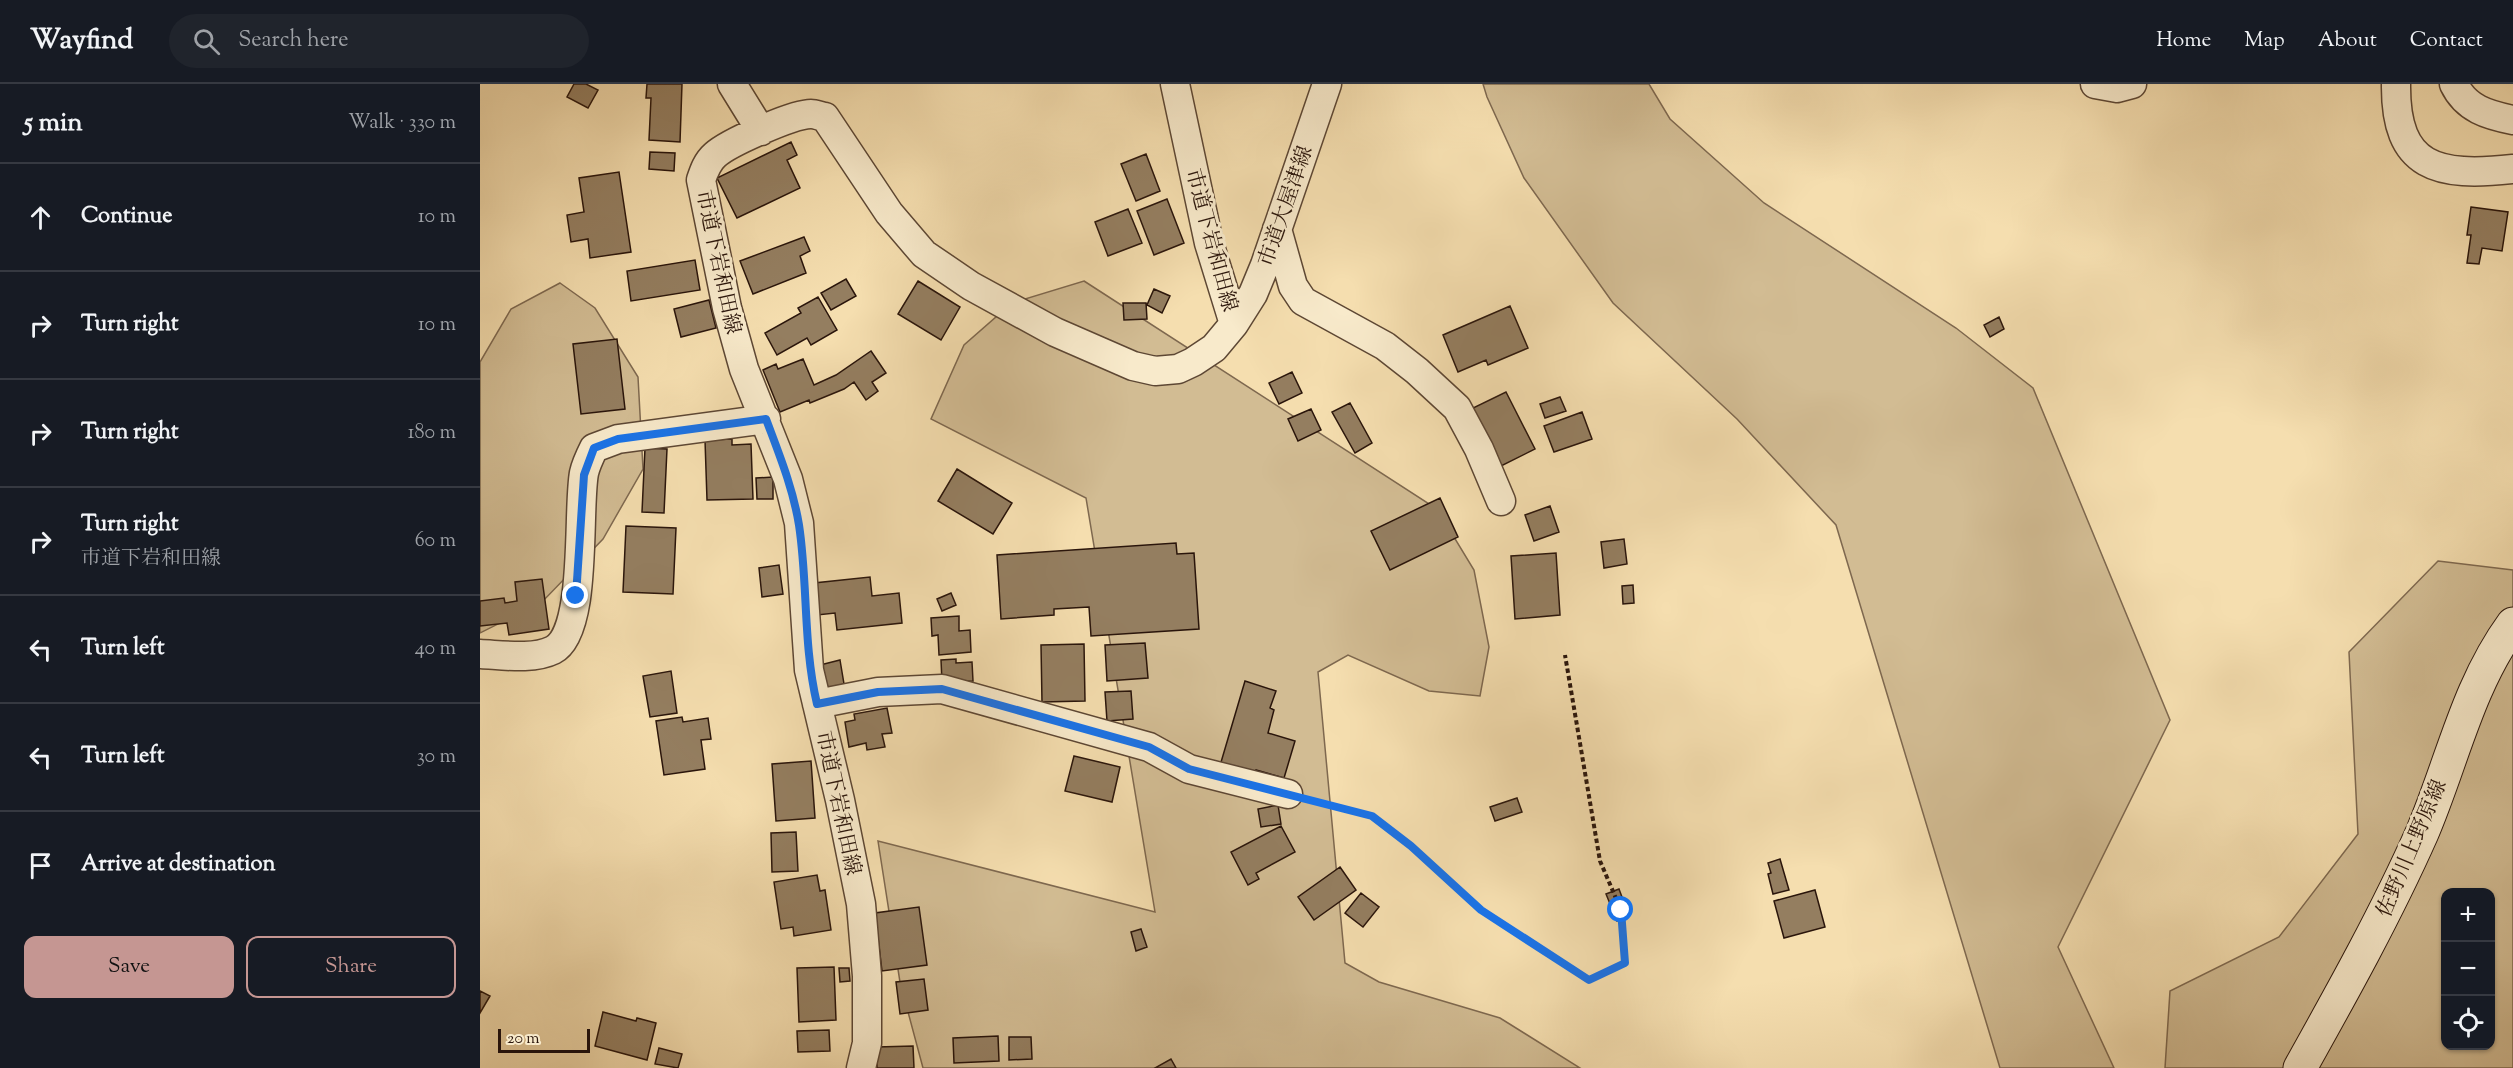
<!DOCTYPE html>
<meta charset="utf-8">
<style>
:root{--surface:#171b24;--page:#20242c;--text:#f1f3f6;--muted:#9ea1a6;--line:#363941;--accent:#c59692}
body{margin:0;font-family:"Sorts Mill Goudy","Noto Serif JP",serif;background:var(--page);color:var(--text)}
.controls{position:absolute;right:18px;bottom:18px;display:grid;overflow:hidden;border-radius:12px;box-shadow:0 2px 4px #0004}
.controls button{width:54px;height:54px;display:grid;place-items:center;padding:0;border:0;border-bottom:2px solid var(--line);background:var(--surface);color:var(--text);font:30px sans-serif}
.scale{position:absolute;left:18px;bottom:15px;width:92px;box-sizing:border-box;padding-left:6px;border:3px solid #2a150b;border-top:0;font-size:16px;line-height:21px;white-space:nowrap;color:#2a150b;-webkit-text-stroke:4px #f8eacb;paint-order:stroke}
.stop{position:absolute;width:18px;height:18px;margin:-14px;border:4px solid #1a73e8;border-radius:50%;background:#fff}
.stop.end{background:#1a73e8;border-color:#fff;box-shadow:0 2px 6px #0008}
.list{margin:0;padding:0;list-style:none}
h2{display:flex;justify-content:space-between;align-items:center;height:78px;margin:0;padding:0 24px;font-size:26px}
h2 small{font-size:20px;font-weight:400;color:var(--muted)}
.list li{display:grid;grid-template-columns:39px 1fr auto;gap:18px;align-items:center;box-sizing:border-box;height:108px;padding:0 24px;border-top:2px solid var(--line)}
.list b{display:block;font-size:22px;white-space:nowrap}
.list p{margin:0;font-size:20px;white-space:nowrap;color:var(--muted)}
.list em{font-size:20px;font-style:normal;color:var(--muted)}
.actions{display:flex;gap:12px;padding:18px 24px}
.actions a{flex:1;padding:14px 0;border:2px solid var(--accent);border-radius:12px;text-align:center;font-size:21px;color:var(--accent)}
.actions .main{background:var(--accent);color:#111}
.icon{flex:none;width:33px;height:33px;fill:none;stroke:currentColor;stroke-width:2;stroke-linecap:round;stroke-linejoin:round}
.map{position:relative;flex:none;width:2033px;height:984px;overflow:hidden}
header{display:flex;align-items:center;gap:36px;box-sizing:border-box;height:84px;padding:0 30px;background:var(--surface);border-bottom:2px solid var(--line)}
header strong{font-size:28px}
nav{display:flex;gap:33px;margin-inline-start:auto;font-size:21px}
.search{width:420px;height:54px;background:var(--page);display:flex;align-items:center;gap:15px;box-sizing:border-box;padding:0 21px;border-radius:33px;color:var(--muted);font-size:22px}
main{display:flex}
aside{flex:1;background:var(--surface)}
.map>svg:first-child{display:block}
</style>
<header>
<strong>Wayfind</strong>
<div class="search"><svg class="icon" aria-label="search" viewBox="0 0 24 24"><circle cx="10" cy="10" r="6"/><path d="M15 15l6 6"/></svg>Search here</div>
<nav><a>Home</a><a>Map</a><a>About</a><a>Contact</a></nav>
</header>
<main>
<aside>
<h2>5 min<small>Walk · 330 m</small></h2>
<ul class="list">
<li><svg class="icon" aria-label="ahead" viewBox="0 0 24 24"><path d="M12 20V5M6 11l6-6 6 6"/></svg><div><b>Continue</b></div><em>10 m</em></li>
<li><svg class="icon" aria-label="right" viewBox="0 0 24 24"><path d="M7 20v-9h11M14 6l5 5-5 5"/></svg><div><b>Turn right</b></div><em>10 m</em></li>
<li><svg class="icon" aria-label="right" viewBox="0 0 24 24"><path d="M7 20v-9h11M14 6l5 5-5 5"/></svg><div><b>Turn right</b></div><em>180 m</em></li>
<li><svg class="icon" aria-label="right" viewBox="0 0 24 24"><path d="M7 20v-9h11M14 6l5 5-5 5"/></svg><div><b>Turn right</b><p>市道下岩和田線</p></div><em>60 m</em></li>
<li><svg class="icon" aria-label="left" viewBox="0 0 24 24"><path d="M17 20v-9H6M10 6l-5 5 5 5"/></svg><div><b>Turn left</b></div><em>40 m</em></li>
<li><svg class="icon" aria-label="left" viewBox="0 0 24 24"><path d="M17 20v-9H6M10 6l-5 5 5 5"/></svg><div><b>Turn left</b></div><em>30 m</em></li>
<li><svg class="icon" aria-label="arrive" viewBox="0 0 24 24"><path d="M6 21V4h12l-3 4 3 4H6"/></svg><div><b>Arrive at destination</b></div></li>
</ul>
<div class="actions"><a class="main">Save</a><a>Share</a></div>
</aside>
<div class="map">
<svg width="2033" height="984" viewBox="0 0 2033 984">
<rect width="100%" height="100%" fill="#f5deaf"/>
<filter id="stains"><feTurbulence type="fractalNoise" baseFrequency=".00333" numOctaves="4"/><feColorMatrix values="0 0 0 0 .2 0 0 0 0 .09 0 0 0 0 .02 0 0 0 .5 -.17"/></filter>
<radialGradient id="worn" r=".72"><stop offset=".6" stop-color="#630" stop-opacity="0"/><stop offset="1" stop-color="#630" stop-opacity=".3"/></radialGradient>
<path fill="#d2bc93" stroke="#7e684f" stroke-width="1.5" fill-rule="evenodd" d="M 1003,0 L 1169,0 L 1190,35 L 1284,119 L 1476,244 L 1553,304 L 1690,636 L 1578,863 L 1634,984 L 1520,984 L 1356,441 L 1257,335 L 1133,219 L 1044,94 L 1007,13 Z
M 604,197 L 957,425 L 994,486 L 1009,563 L 1000,612 L 949,607 L 868,571 L 838,588 L 865,879 L 899,898 L 1020,934 L 1100,984 L 443,984 L 420,898 L 398,757 L 675,828 L 606,414 L 451,335 L 484,261 L 532,219 Z
M 80,199 L 115,224 L 158,293 L 163,385 L 123,455 L 62,518 L 0,549 L 0,278 L 31,225 Z
M 1958,477 L 2033,486 L 2033,984 L 1685,984 L 1690,907 L 1799,853 L 1878,750 L 1869,568 ZM 1966,808 L 2010,808 L 2010,962 L 1966,962 Z"/>
<path fill="#947e60" stroke="#2a150b" stroke-width="1.5" d="M 94,0 L 106,0 L 118,6 L 108,24 L 87,13 Z
M 167,0 L 202,0 L 200,58 L 169,56 L 171,14 L 166,14 Z
M 311,58 L 317,71 L 307,76 L 320,104 L 257,134 L 237,94 Z
M 170,68 L 195,69 L 194,87 L 169,85 Z
M 666,70 L 680,107 L 656,117 L 641,80 Z
M 139,88 L 151,168 L 110,174 L 108,155 L 91,158 L 87,131 L 104,128 L 99,94 Z
M 687,115 L 704,159 L 674,171 L 657,127 Z
M 1991,123 L 2028,128 L 2022,167 L 2002,164 L 1999,180 L 1987,179 L 1991,151 L 1987,151 Z
M 648,125 L 662,159 L 628,172 L 615,138 Z
M 324,153 L 330,167 L 320,172 L 326,189 L 273,210 L 260,177 Z
M 215,176 L 220,206 L 151,217 L 147,187 Z
M 366,195 L 376,212 L 351,226 L 341,209 Z
M 438,197 L 480,223 L 461,256 L 418,230 Z
M 674,205 L 690,212 L 682,229 L 667,221 Z
M 338,213 L 357,246 L 331,261 L 327,254 L 297,271 L 285,249 L 321,229 L 318,224 Z
M 229,216 L 236,244 L 201,253 L 194,225 Z
M 643,219 L 666,219 L 667,235 L 644,236 Z
M 1030,222 L 1048,264 L 1008,281 L 1006,276 L 978,288 L 963,251 Z
M 1519,233 L 1524,245 L 1510,253 L 1504,241 Z
M 137,255 L 145,325 L 101,330 L 93,260 Z
M 391,267 L 406,289 L 392,298 L 398,307 L 386,316 L 374,298 L 364,305 L 330,319 L 329,316 L 300,328 L 283,286 L 296,280 L 298,285 L 323,275 L 334,301 L 356,291 Z
M 812,288 L 822,309 L 799,320 L 789,299 Z
M 1026,308 L 1055,365 L 1021,382 L 993,324 Z
M 1080,313 L 1086,327 L 1065,334 L 1060,320 Z
M 870,319 L 892,359 L 875,369 L 852,328 Z
M 831,325 L 841,346 L 818,357 L 808,335 Z
M 1102,328 L 1112,355 L 1074,368 L 1064,342 Z
M 252,355 L 252,361 L 271,360 L 273,415 L 227,416 L 225,356 Z
M 165,364 L 187,365 L 184,429 L 162,428 Z
M 477,385 L 532,419 L 513,450 L 458,417 Z
M 293,393 L 293,415 L 277,415 L 276,394 Z
M 960,414 L 978,453 L 910,486 L 891,447 Z
M 1070,422 L 1079,448 L 1054,457 L 1045,431 Z
M 146,442 L 196,444 L 193,510 L 143,508 Z
M 1144,455 L 1147,480 L 1124,484 L 1121,458 Z
M 696,459 L 697,470 L 714,469 L 719,545 L 611,552 L 609,523 L 574,525 L 574,531 L 521,535 L 517,471 Z
M 1076,469 L 1080,531 L 1035,535 L 1031,472 Z
M 299,481 L 303,510 L 282,513 L 279,484 Z
M 390,493 L 392,512 L 419,509 L 422,539 L 357,546 L 355,529 L 337,531 L 334,499 Z
M 62,495 L 69,545 L 29,551 L 27,539 L 0,542 L 0,517 L 24,514 L 25,519 L 37,517 L 35,498 Z
M 1153,501 L 1154,519 L 1143,520 L 1142,502 Z
M 471,509 L 476,521 L 462,527 L 457,515 Z
M 479,532 L 479,547 L 490,546 L 491,568 L 459,571 L 458,551 L 452,552 L 451,534 Z
M 665,559 L 668,594 L 627,597 L 625,561 Z
M 604,560 L 605,617 L 562,618 L 561,561 Z
M 476,575 L 476,579 L 492,578 L 493,597 L 462,598 L 461,576 Z
M 360,576 L 364,600 L 345,605 L 340,581 Z
M 191,587 L 197,629 L 170,633 L 163,592 Z
M 765,597 L 796,607 L 790,624 L 794,626 L 788,649 L 815,657 L 804,694 L 776,686 L 773,695 L 739,685 Z
M 651,607 L 653,635 L 627,637 L 625,608 Z
M 407,624 L 412,649 L 402,650 L 405,663 L 387,666 L 386,659 L 369,663 L 365,638 L 375,636 L 374,630 Z
M 202,633 L 203,638 L 228,634 L 231,655 L 221,656 L 225,685 L 184,691 L 176,637 Z
M 594,672 L 640,683 L 632,718 L 585,707 Z
M 331,677 L 335,734 L 296,737 L 292,680 Z
M 1037,714 L 1042,728 L 1015,737 L 1010,723 Z
M 798,721 L 801,740 L 781,743 L 778,725 Z
M 801,742 L 815,768 L 776,789 L 779,795 L 768,801 L 751,768 Z
M 316,748 L 318,787 L 292,788 L 291,749 Z
M 1300,775 L 1309,806 L 1293,810 L 1288,790 L 1291,789 L 1288,779 Z
M 860,783 L 876,806 L 834,836 L 818,813 Z
M 337,791 L 340,807 L 345,806 L 351,846 L 314,852 L 313,843 L 301,845 L 294,798 Z
M 1139,805 L 1149,832 L 1137,837 L 1126,810 Z
M 1335,806 L 1345,843 L 1304,854 L 1294,817 Z
M 881,809 L 899,823 L 883,843 L 865,829 Z
M 439,823 L 447,881 L 402,887 L 395,829 Z
M 661,845 L 667,863 L 656,867 L 651,848 Z
M 354,883 L 356,936 L 319,938 L 317,884 Z
M 359,884 L 369,884 L 370,897 L 360,898 Z
M 444,895 L 448,926 L 420,930 L 416,898 Z
M 0,907 L 10,912 L 0,929 Z
M 123,928 L 156,937 L 157,934 L 176,939 L 167,976 L 115,962 Z
M 349,946 L 350,967 L 318,968 L 317,947 Z
M 518,952 L 519,977 L 474,979 L 473,954 Z
M 529,953 L 551,953 L 552,975 L 529,976 Z
M 433,962 L 434,984 L 397,984 L 397,963 Z
M 179,964 L 202,970 L 198,984 L 175,980 Z
M 691,975 L 696,984 L 675,984 Z"/>
<g fill="none" stroke-linecap="round" stroke-linejoin="round">
<defs>
<path id="minor" d="M 252,0 L 281,47
M 1615,0 L 1637,4 L 1652,0
M 1916,0 C 1915,85 1958,93 2033,85
M 1974,0 C 1986,25 2008,31 2033,36
M 797,145 L 813,202 L 823,217 L 905,262 L 937,287 L 977,324 L 999,365 L 1021,417
M 754,240 L 773,210 L 785,181 L 847,0
M 0,570 C 22,571 53,576 73,566 C 108,548 97,426 104,389 C 106,380 110,372 114,364 L 138,355 L 286,335
M 337,620 L 398,608 L 462,605 L 669,663 L 709,685 L 808,710
M 381,984 L 387,959 L 387,892 L 381,820 L 360,716 L 329,586 L 319,439 L 308,395 L 264,285 L 247,224 L 221,96 C 224,87 227,78 235,71 C 248,59 313,30 331,30 C 335,30 340,32 345,33 L 409,129 L 444,170 L 491,202 L 575,248 L 653,282 L 675,287 L 698,285 L 713,278 L 734,264 L 754,240 L 729,159 L 695,0"/>
<path id="secondary" d="M 1820,984 C 1863,907 1906,830 1942,749 C 1972,679 1987,603 2033,540"/>
</defs>
<use href="#minor" stroke="#5d4734" stroke-width="31"/>
<use href="#secondary" stroke="#2a150b" stroke-width="35"/>
<path stroke="#2a150b" stroke-width="4" stroke-dasharray="4.5 3" stroke-linecap="butt" d="M 836,718 L 892,732 L 931,762 L 1001,826 L 1109,896 L 1145,879 L 1141,826 L 1120,777 L 1085,571"/>
<use href="#minor" stroke="#f8eacb" stroke-width="28"/>
<use href="#secondary" stroke="#f8eacb" stroke-width="33"/>
</g>
<g fill="none" stroke-linecap="round" stroke-linejoin="round">
<path stroke="#1a73e8" stroke-width="8" d="M 96,512 L 104,391 L 114,364 L 138,355 L 286,335 C 299,370 313,404 319,441 C 328,500 323,561 337,620 L 398,608 L 462,605 L 669,663 L 709,685 L 892,732 L 931,762 L 1001,826 L 1109,896 L 1145,879 L 1141,826"/>
</g>
<g text-anchor="middle" stroke-width="6" stroke-linejoin="round" paint-order="stroke">
<g font-size="21" fill="#2a150b" stroke="#f8eacb">
<text transform="translate(805 122) rotate(-71)" y="7">市道大屋津線</text>
<text transform="translate(732 156) rotate(75)" y="7">市道下岩和田線</text>
<text transform="translate(239 178) rotate(78)" y="7">市道下岩和田線</text>
<text transform="translate(359 719) rotate(78)" y="7">市道下岩和田線</text>
<text transform="translate(1931 764) rotate(-67)" y="7">佐野川上野原線</text>
</g>
</g>
<rect width="100%" height="100%" filter="url(#stains)"/>
<rect width="100%" height="100%" fill="url(#worn)"/>
</svg>
<div class="controls">
<button>+</button>
<button>−</button>
<button><svg class="icon" aria-label="locate" viewBox="0 0 24 24"><circle cx="12" cy="12" r="6"/><path d="M12 2v4M12 18v4M2 12h4M18 12h4"/></svg></button>
</div>
<div class="scale">20 m</div>
<div class="stop" style="left:1141px;top:826px"></div>
<div class="stop end" style="left:96px;top:512px"></div>
</div>
</main>
